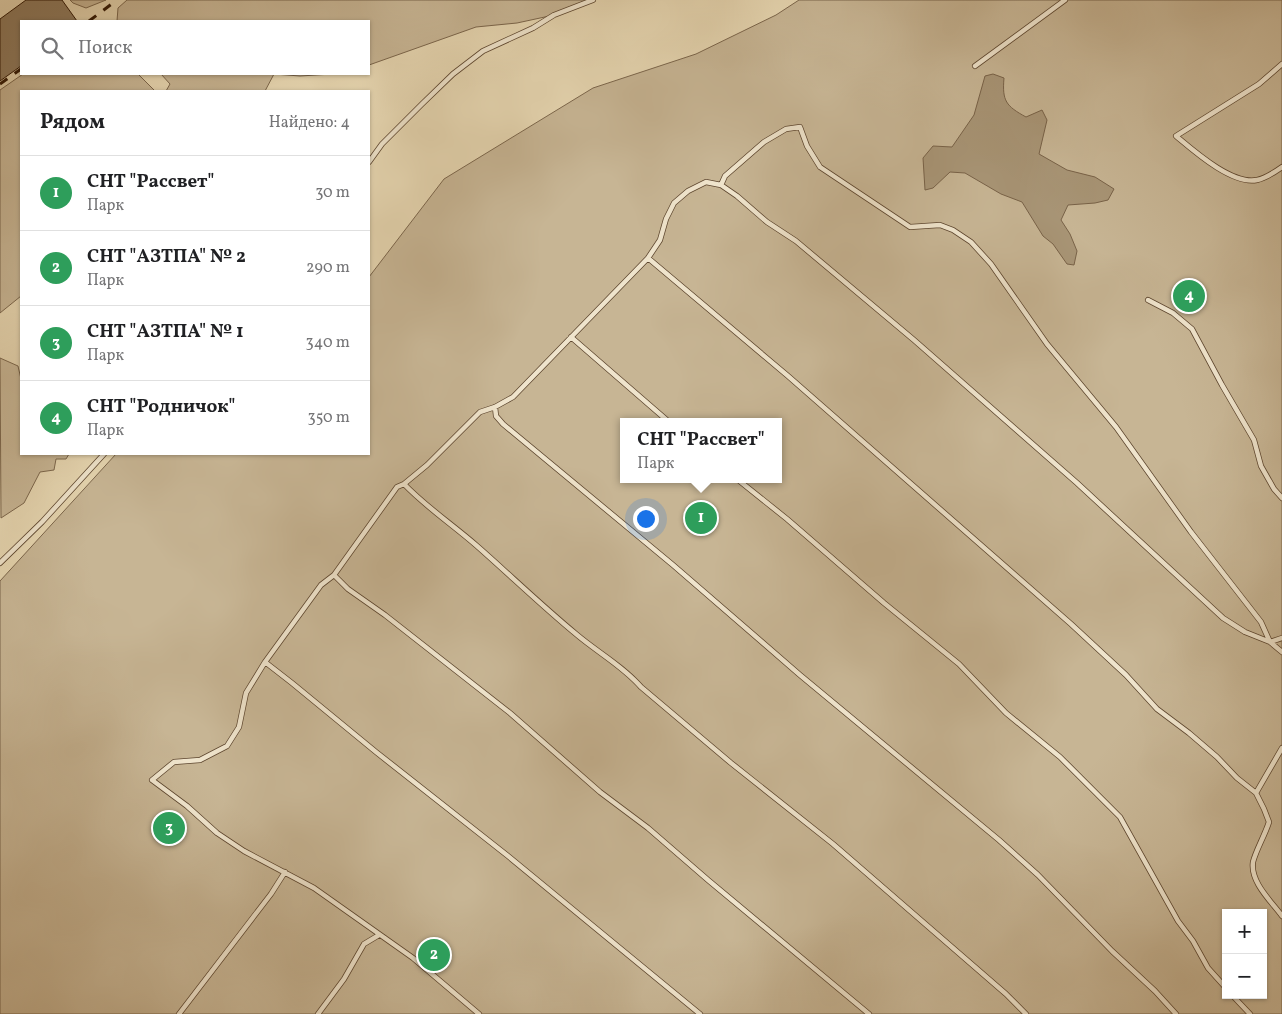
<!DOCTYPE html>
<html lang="ru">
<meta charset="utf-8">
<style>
:root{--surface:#fff;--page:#f2f2f2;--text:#202124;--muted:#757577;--line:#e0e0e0;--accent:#0f766e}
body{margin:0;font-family:Vollkorn,serif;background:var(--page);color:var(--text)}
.controls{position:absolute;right:15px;bottom:15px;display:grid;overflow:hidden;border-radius:0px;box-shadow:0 1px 4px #0004}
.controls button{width:45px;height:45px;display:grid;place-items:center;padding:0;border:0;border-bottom:1px solid var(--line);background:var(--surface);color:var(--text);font:25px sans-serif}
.you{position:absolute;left:645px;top:518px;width:18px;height:18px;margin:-12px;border:4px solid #fff;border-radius:50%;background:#1a73e8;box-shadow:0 0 0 8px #1a73e833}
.badge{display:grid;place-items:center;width:32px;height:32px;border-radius:50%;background:var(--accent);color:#fff;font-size:16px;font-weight:700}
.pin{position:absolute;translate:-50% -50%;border:2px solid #fff;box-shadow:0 1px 5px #0006}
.popup{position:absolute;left:620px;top:418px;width:162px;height:65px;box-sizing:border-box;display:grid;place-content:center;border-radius:0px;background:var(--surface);filter:drop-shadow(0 1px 4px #0005);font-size:16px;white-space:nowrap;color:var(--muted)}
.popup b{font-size:19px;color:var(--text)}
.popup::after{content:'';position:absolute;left:50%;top:100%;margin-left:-10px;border:10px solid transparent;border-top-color:var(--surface)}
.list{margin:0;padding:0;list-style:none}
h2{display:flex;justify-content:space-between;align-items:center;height:65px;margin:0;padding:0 20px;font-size:21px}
h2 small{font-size:16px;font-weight:400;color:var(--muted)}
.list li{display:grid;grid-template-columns:32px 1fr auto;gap:15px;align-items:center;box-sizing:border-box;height:75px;padding:0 20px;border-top:1px solid var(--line)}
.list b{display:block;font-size:19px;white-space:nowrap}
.list p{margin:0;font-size:16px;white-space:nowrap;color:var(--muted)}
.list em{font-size:16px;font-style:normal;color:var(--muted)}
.icon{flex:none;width:28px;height:28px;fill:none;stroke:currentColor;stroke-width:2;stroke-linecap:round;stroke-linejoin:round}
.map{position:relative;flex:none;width:1282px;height:1014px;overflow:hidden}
.search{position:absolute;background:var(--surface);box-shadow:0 1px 4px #0004;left:20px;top:20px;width:350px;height:55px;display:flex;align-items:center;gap:12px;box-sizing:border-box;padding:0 18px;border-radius:0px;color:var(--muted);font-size:19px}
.panel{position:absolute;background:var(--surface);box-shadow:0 1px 4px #0004;left:20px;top:90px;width:350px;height:365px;border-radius:0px}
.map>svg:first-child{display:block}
</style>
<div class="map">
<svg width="1282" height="1014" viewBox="0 0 1282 1014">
<rect width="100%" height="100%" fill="#e6d6b1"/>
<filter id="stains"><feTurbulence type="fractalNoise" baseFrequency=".004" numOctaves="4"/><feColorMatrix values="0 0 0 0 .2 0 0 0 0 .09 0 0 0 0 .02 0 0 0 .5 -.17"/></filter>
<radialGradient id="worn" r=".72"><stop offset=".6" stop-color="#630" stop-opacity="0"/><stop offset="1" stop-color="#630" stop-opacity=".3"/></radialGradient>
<path fill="#c7b594" stroke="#7b664c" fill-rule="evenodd" d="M 70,0 L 106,0 L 86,8 L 73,3 Z
M 127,0 L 590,0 L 554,15 L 517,23 L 476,27 L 369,65 L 369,21 L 117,21 L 118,8 Z
M 799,0 L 1282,0 L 1282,1014 L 0,1014 L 0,581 L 116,454 L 369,454 L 369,277 L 444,179 L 593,88 L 696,54 L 776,15 ZM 624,422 L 778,422 L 778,479 L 624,479 ZM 1226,913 L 1263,913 L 1263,995 L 1226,995 Z
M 23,74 L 138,74 L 155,91 L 21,91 L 21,296 L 0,313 L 0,90 Z
M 161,74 L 332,74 L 300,76 L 274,74 L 265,91 L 166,91 L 170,84 Z
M 0,358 L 18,366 L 21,379 L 21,454 L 69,454 L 66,459 L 56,459 L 54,470 L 40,472 L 24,503 L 1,518 Z"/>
<path fill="#a89576" stroke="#786248" d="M 993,74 L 1004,78 C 1002,101 1006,106 1026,117 L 1042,110 L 1047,120 L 1039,154 L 1067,170 L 1095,177 L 1114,189 L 1108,200 L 1095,203 L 1068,205 L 1061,220 L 1070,234 L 1077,251 L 1074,265 L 1067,264 L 1053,244 L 1043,236 L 1022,202 L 1001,194 L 965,173 L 950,172 L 933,188 L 925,190 L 923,158 L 933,146 L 952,147 L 974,115 L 985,76 Z"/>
<path fill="#8e7a5e" stroke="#2f1604" d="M 26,0 L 62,0 L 77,21 L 21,21 L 21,66 L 0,81 L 0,19 Z"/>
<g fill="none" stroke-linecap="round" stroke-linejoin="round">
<defs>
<path id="service" d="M 1282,64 L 1259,84 L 1176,136 C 1194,151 1232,185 1257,180 C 1266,178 1275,172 1282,167
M 975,66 L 1065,0
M 369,162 L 382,144 L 422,104 L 453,74 L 483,51 L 533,28 L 554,15 L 593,0
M 721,185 L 737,196 L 767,222 L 796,241 L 914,340 L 1077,483 L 1223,618 L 1245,632 L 1270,642 L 1282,638
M 648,258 L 788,376 L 1071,624 L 1126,675 L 1157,709 L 1189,733 L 1217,757 L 1237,778 L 1256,793
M 1148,300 L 1173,313 L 1192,329 L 1222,385 L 1254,440 L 1261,466 L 1274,489 L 1282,498
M 571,337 L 669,422
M 495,407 L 496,416 L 503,424 L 673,565 L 800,675 L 999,840 L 1038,875 L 1112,951 L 1155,991 L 1176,1014
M 737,479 L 787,519 L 884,603 L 959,664 L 1006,713 L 1060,757 L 1120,817 L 1178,921 L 1193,941 L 1208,968 L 1226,988
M 404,484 C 426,507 453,525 477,546 C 510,575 542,606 576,634 C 597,652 623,666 641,687 L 731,763 L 833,844 L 1006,994 L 1026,1014
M 0,563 L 42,522 L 104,454
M 334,575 L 348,589 L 385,615 L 510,713 L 600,792 L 648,828 L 708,880 L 869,1014
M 265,662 L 246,693 L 239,727 L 227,746 L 200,760 L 174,762 L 152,780 L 187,806 L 217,833 L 244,851 L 314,888 L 413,958 L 479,1014
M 1282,748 L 1256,793 L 1264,809 L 1269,822 C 1265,835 1256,850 1253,862 C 1250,882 1271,901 1282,916
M 1232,995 L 1250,1014
M 179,1014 L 271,894 L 285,872
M 318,1014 L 344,979 L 364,944 L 379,935
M 700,1014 L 508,856 L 376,752 L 292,683 L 265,662 L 321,585 L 334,575 L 397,487 L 404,484 L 427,465 L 480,412 L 495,407 L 513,397 L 648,258 L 660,240 L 666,219 L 674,203 L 688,191 L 706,182 L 721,185 L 725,176 L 764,142 L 786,129 L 800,127 L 807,146 L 820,167 L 910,227 L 940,225 L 953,230 L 971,242 L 991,264 L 1047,344 L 1116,427 L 1191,532 L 1261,622 L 1270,642 L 1282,652"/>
</defs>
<use href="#service" stroke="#5d462f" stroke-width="6"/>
<use href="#service" stroke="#efe4cc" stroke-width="4.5"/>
<path stroke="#2f1604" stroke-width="3" stroke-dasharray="9 9" stroke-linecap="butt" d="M 89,21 L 117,0
M 0,84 L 21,69"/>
</g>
<rect width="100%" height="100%" filter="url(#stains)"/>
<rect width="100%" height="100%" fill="url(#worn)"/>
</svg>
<div class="controls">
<button>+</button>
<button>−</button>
</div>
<div class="you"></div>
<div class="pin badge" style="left:701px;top:518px;background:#2e9e5b">1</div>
<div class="popup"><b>СНТ &quot;Рассвет&quot;</b>Парк</div>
<div class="pin badge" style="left:434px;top:955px;background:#2e9e5b">2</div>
<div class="pin badge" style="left:169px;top:828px;background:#2e9e5b">3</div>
<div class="pin badge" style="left:1189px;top:296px;background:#2e9e5b">4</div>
<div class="search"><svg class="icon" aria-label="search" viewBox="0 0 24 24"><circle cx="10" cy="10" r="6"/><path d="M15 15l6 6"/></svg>Поиск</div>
<section class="panel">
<h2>Рядом<small>Найдено: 4</small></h2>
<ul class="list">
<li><span class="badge" style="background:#2e9e5b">1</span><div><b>СНТ &quot;Рассвет&quot;</b><p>Парк</p></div><em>30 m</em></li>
<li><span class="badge" style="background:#2e9e5b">2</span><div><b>СНТ &quot;АЗТПА&quot; № 2</b><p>Парк</p></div><em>290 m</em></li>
<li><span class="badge" style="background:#2e9e5b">3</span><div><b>СНТ &quot;АЗТПА&quot; № 1</b><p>Парк</p></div><em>340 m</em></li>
<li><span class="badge" style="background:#2e9e5b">4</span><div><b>СНТ &quot;Родничок&quot;</b><p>Парк</p></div><em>350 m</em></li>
</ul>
</section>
</div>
